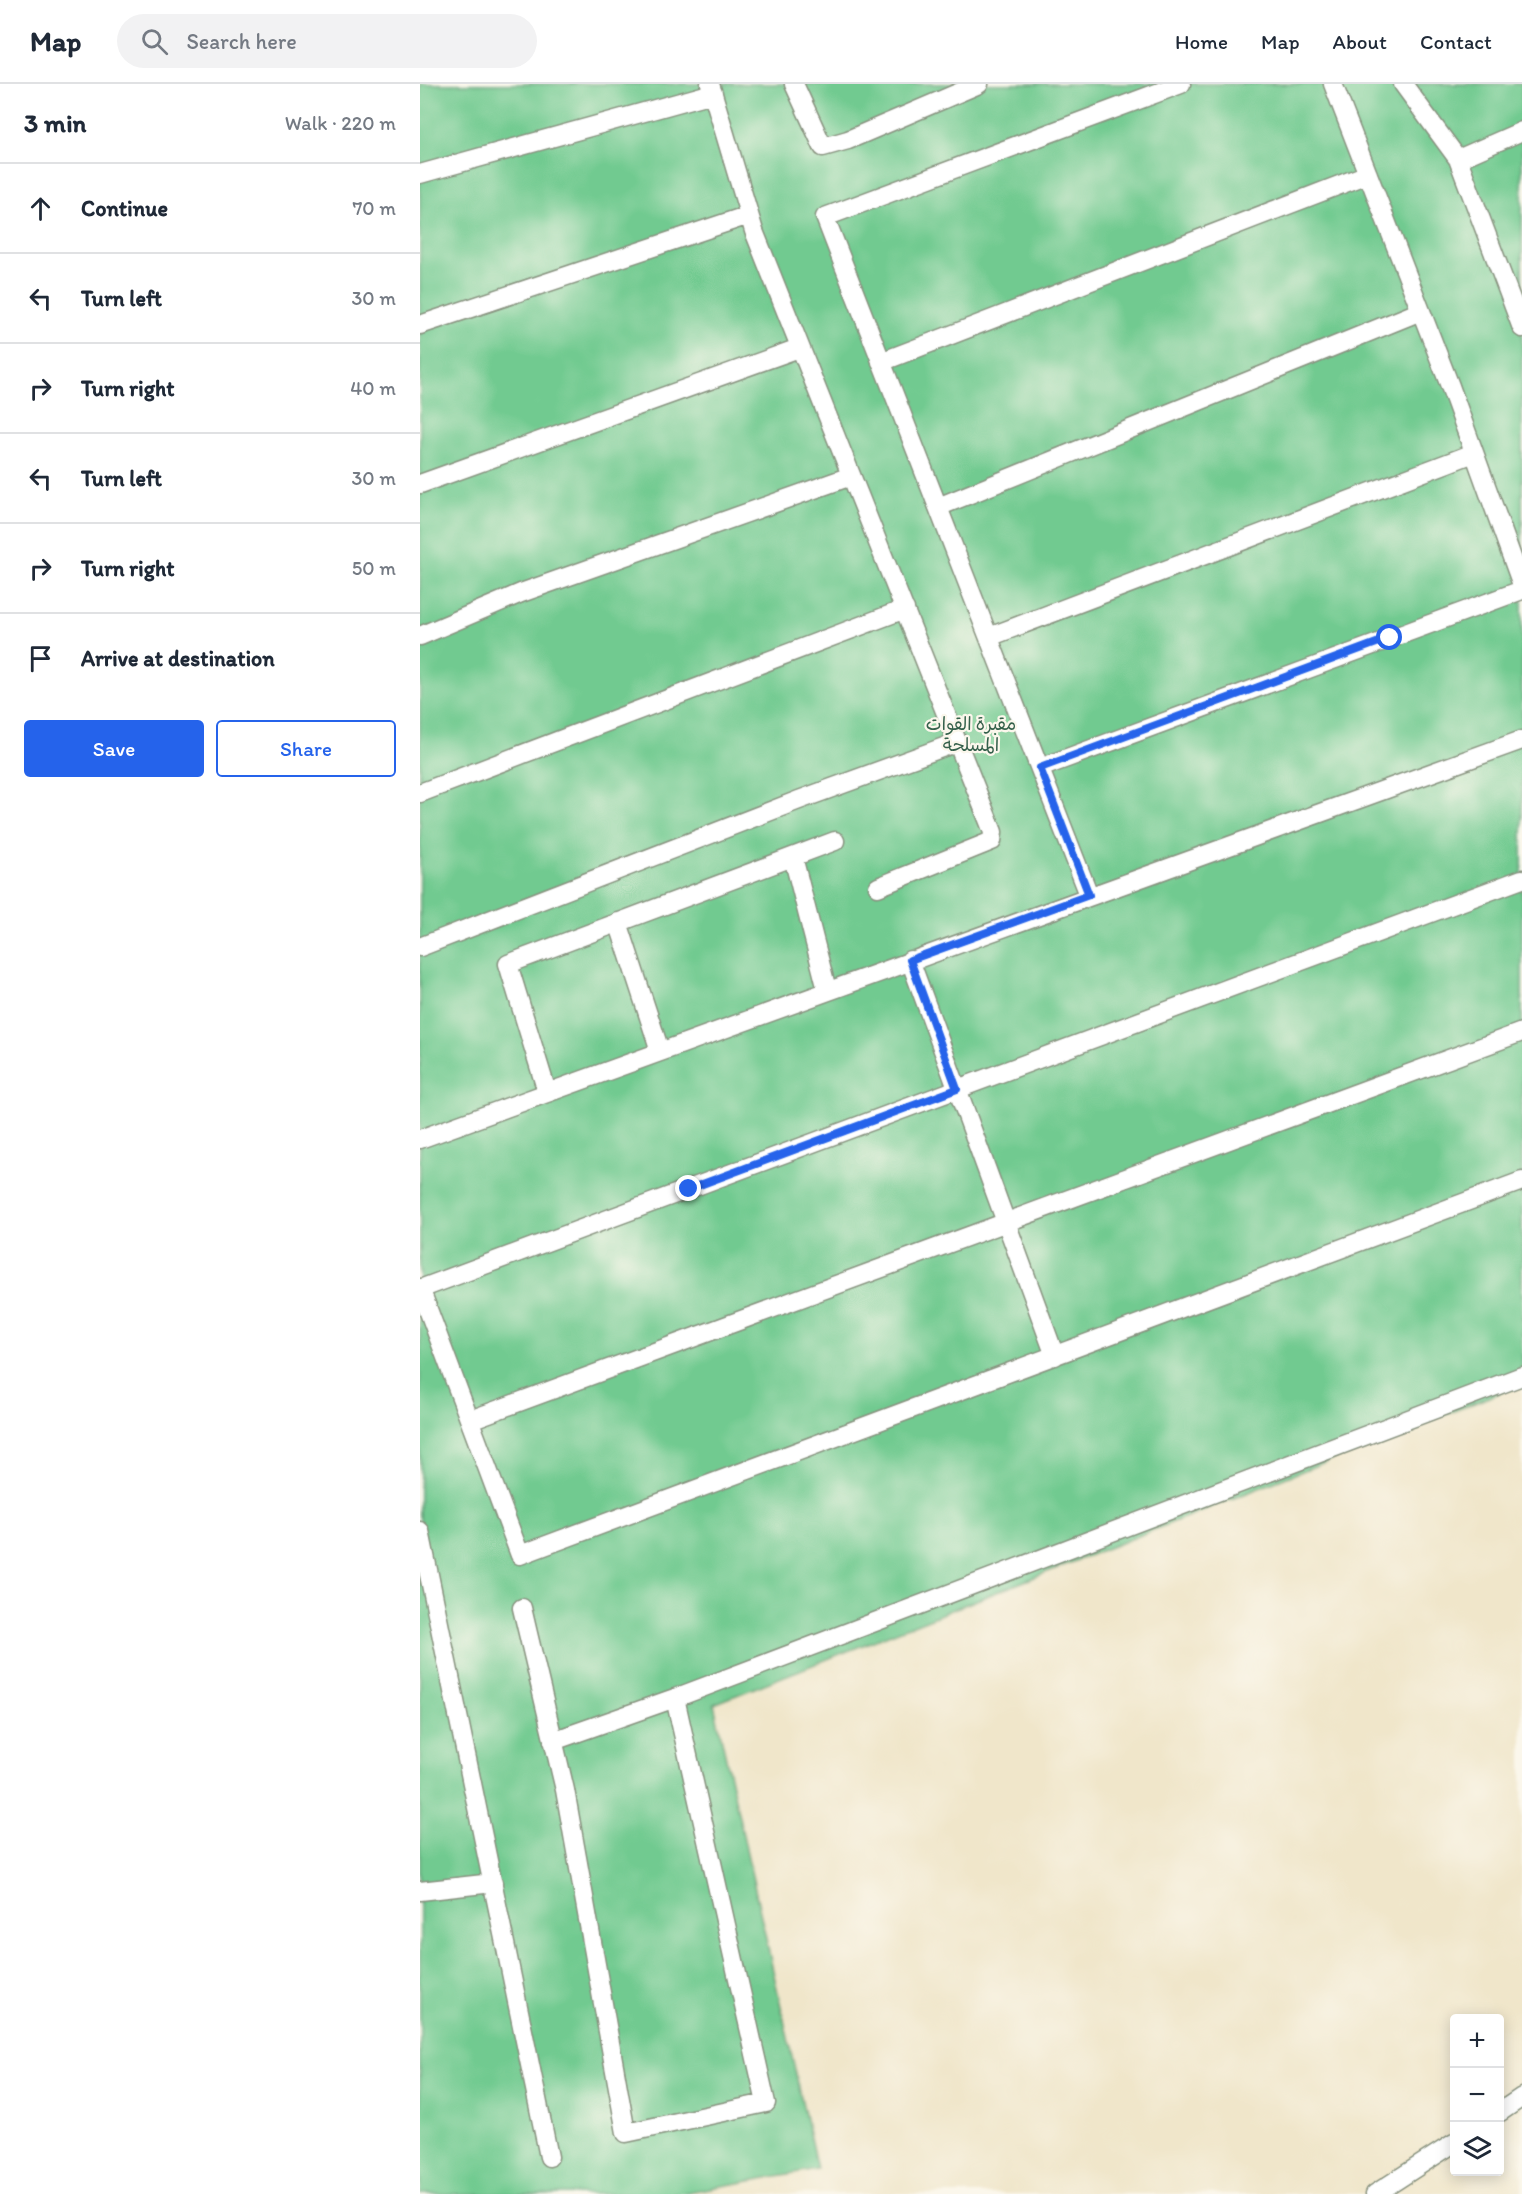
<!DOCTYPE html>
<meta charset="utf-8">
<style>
:root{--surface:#fff;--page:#f2f2f3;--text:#1f2937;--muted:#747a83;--line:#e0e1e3;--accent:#2563eb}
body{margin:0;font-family:Itim,"Playpen Sans Arabic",sans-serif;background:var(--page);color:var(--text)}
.controls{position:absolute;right:18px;bottom:18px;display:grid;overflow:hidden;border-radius:6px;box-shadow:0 3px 15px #0003}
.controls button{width:54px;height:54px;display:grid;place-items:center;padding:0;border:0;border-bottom:2px solid var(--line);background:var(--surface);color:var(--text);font:30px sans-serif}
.stop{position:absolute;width:18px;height:18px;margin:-14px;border:4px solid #2563eb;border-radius:50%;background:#fff}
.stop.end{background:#2563eb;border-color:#fff;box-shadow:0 2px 6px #0008}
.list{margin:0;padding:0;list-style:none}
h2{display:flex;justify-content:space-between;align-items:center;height:78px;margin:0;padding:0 24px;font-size:26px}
h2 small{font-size:20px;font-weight:400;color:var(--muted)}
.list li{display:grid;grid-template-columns:39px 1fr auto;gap:18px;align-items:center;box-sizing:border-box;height:90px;padding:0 24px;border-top:2px solid var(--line)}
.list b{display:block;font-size:22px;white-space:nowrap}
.list em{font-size:20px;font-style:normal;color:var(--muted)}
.actions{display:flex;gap:12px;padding:18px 24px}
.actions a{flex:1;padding:14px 0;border:2px solid var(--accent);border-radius:6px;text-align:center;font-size:21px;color:var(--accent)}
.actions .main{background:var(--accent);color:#fff}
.icon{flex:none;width:33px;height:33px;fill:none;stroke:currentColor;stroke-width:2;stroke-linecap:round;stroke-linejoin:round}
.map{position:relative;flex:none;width:1102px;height:2110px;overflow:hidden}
header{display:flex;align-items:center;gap:36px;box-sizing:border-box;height:84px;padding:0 30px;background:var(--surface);border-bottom:2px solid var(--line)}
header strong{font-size:28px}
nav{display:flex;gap:33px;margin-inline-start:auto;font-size:21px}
.search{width:420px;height:54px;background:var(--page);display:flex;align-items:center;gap:15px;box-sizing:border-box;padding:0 21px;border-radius:33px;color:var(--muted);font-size:22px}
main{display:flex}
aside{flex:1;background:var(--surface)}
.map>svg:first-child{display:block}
</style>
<header>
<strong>Map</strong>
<div class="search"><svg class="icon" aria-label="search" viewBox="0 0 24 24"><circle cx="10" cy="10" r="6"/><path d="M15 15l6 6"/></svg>Search here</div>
<nav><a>Home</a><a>Map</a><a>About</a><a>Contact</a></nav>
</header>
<main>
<aside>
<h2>3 min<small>Walk · 220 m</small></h2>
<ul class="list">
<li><svg class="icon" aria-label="ahead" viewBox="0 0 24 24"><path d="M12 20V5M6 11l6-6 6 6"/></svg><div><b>Continue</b></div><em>70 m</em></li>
<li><svg class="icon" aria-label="left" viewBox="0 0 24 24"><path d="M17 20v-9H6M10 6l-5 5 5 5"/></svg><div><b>Turn left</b></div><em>30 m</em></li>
<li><svg class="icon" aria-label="right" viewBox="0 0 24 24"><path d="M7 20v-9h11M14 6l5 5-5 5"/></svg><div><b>Turn right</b></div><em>40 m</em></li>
<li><svg class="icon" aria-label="left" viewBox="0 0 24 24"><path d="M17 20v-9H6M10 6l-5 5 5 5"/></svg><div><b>Turn left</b></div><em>30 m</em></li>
<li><svg class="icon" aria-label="right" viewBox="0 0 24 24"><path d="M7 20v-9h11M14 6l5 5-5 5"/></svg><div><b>Turn right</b></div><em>50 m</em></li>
<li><svg class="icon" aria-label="arrive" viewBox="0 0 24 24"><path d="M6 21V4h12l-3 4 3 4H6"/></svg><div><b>Arrive at destination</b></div></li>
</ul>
<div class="actions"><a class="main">Save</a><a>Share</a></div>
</aside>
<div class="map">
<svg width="1102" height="2110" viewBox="0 0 1102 2110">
<rect width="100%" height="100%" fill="#fbf7ec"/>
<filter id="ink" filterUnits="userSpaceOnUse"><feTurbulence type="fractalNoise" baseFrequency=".0167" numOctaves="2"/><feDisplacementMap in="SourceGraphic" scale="12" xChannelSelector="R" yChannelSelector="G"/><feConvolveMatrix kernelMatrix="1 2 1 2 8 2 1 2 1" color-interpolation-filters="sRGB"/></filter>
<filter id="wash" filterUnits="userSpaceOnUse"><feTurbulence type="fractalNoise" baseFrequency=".008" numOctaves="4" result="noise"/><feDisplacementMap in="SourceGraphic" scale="24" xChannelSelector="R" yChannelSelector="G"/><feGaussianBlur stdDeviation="1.35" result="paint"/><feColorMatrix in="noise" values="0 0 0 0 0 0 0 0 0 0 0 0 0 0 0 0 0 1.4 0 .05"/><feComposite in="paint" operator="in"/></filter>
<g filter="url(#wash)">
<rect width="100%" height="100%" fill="#f0e6ca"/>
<path fill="#71ca90" stroke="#488462" stroke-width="1.5" d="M 0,0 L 1102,0 L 1102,1300 L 294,1620 L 397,2085 L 257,2110 L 0,2110 Z"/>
</g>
<g filter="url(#ink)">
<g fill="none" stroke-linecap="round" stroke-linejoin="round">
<defs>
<path id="lane" d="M 290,0 L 334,147 L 573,748 L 572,757 L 458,803
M 374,0 L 403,63 L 428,56 L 559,0
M 913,0 L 1030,302 L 1102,501
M 983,0 L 1038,75
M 1102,47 L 1038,75 L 1102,244
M 0,90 L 293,9
M 0,241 L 329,131
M 461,278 L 948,90
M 0,400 L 379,264
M 518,423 L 1001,227
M 0,552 L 101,509 L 431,392
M 569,553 L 1054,369
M 620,684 L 1102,506
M 0,709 L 485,525
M 373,773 L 407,906
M 669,811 L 405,133 L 761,0
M 198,838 L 240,967
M 0,863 L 379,716 L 535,659
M 490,876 L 635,1272
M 127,1008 L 88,880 L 415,757
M 0,1055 L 1102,656
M 0,1204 L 100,1471 L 1102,1097
M 0,1205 L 1102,795
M 50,1336 L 1102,948
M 0,1447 L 129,2073
M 102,1524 L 145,1706 L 206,2049 L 346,2019 L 255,1614 L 1102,1292
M 133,1657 L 255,1614
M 0,1807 L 73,1799
M 1080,2028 L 1102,2013
M 955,2110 L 1034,2059"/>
</defs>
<use href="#lane" stroke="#88927f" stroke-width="21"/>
<use href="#lane" stroke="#fff" stroke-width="18"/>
</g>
</g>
<g fill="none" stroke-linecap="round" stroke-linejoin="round" filter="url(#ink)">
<path stroke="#2563eb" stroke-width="8" d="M 269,1105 L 537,1005 L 490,876 L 669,811 L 620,684 L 970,554"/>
</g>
<g text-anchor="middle" stroke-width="4.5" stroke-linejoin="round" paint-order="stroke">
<g font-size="18" fill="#34604b" stroke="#fbf7ec">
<text x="551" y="646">مقبرة القوات<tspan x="551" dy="21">المسلحة</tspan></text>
</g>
</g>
</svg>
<div class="controls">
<button>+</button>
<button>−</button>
<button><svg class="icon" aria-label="layers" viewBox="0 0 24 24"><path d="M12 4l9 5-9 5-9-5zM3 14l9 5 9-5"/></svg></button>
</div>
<div class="stop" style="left:970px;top:554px"></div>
<div class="stop end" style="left:269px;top:1105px"></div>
</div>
</main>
